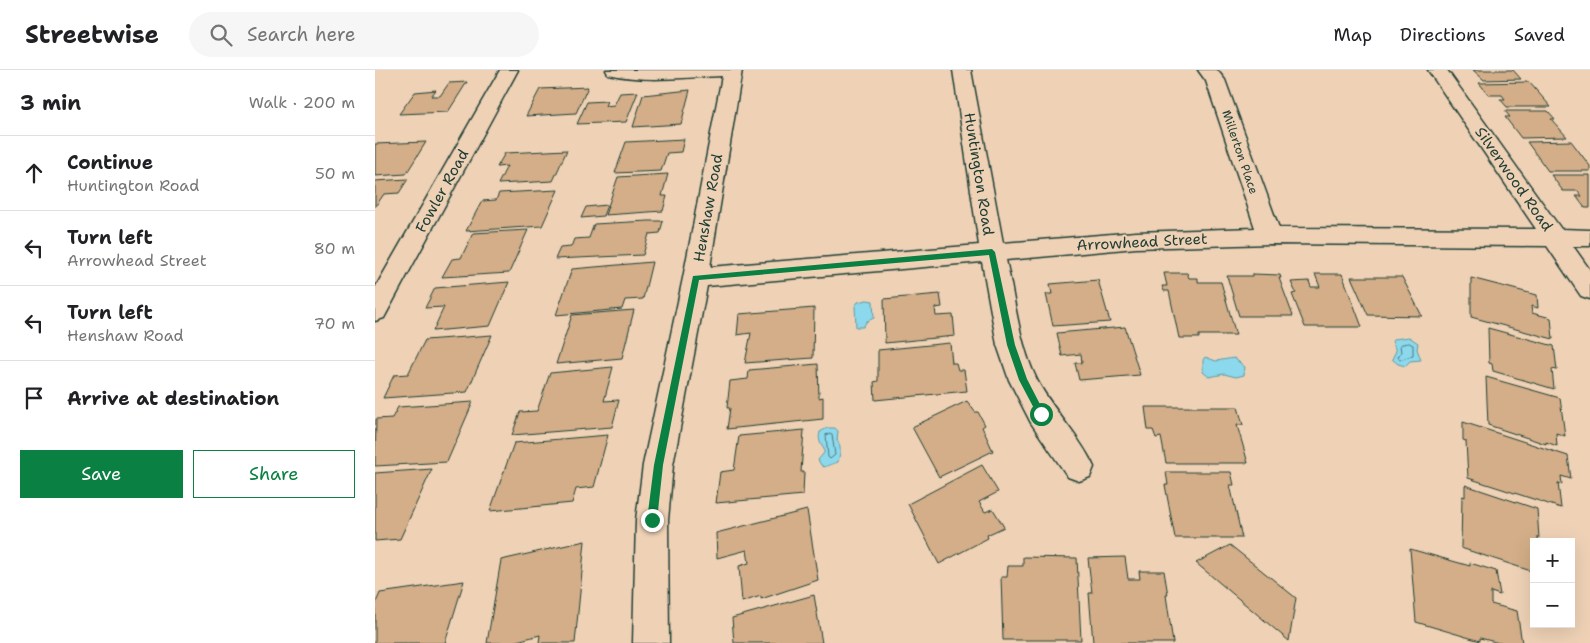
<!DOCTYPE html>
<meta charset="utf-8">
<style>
:root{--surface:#fff;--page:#f6f6f6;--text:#202124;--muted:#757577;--line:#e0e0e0;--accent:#0b8043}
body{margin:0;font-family:"Shantell Sans",sans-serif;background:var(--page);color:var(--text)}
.controls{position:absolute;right:15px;bottom:15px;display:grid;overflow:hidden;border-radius:0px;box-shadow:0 5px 20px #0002}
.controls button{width:45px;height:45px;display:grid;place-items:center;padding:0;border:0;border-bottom:1px solid var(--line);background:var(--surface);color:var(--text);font:25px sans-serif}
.stop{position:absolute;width:15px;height:15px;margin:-11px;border:4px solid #0b8043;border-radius:50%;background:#fff}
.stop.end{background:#0b8043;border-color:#fff;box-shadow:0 1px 5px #0008}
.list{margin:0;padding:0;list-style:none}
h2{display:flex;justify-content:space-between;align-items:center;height:65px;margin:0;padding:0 20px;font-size:21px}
h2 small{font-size:16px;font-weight:400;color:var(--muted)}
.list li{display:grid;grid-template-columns:32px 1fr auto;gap:15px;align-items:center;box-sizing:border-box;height:75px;padding:0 20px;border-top:1px solid var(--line)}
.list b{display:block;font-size:19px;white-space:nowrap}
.list p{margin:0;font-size:16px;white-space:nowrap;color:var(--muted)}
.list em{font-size:16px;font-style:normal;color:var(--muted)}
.actions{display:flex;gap:10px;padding:15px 20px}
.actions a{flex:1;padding:11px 0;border:1px solid var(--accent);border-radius:0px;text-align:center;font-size:18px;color:var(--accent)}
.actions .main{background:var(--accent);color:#fff}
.icon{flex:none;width:28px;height:28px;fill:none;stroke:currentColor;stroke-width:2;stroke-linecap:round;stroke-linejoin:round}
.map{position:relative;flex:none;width:1215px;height:573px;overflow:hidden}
header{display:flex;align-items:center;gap:30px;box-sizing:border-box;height:70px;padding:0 25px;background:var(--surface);border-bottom:1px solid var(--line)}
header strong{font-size:24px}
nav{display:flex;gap:28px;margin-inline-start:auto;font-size:18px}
.search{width:350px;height:45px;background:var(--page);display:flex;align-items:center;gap:12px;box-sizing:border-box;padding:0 18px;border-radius:28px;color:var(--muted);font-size:19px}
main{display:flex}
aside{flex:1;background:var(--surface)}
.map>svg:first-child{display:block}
</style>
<header>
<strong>Streetwise</strong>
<div class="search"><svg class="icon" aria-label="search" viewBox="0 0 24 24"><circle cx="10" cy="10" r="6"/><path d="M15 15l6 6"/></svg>Search here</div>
<nav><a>Map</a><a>Directions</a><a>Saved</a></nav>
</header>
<main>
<aside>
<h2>3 min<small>Walk · 200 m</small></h2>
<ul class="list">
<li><svg class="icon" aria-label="ahead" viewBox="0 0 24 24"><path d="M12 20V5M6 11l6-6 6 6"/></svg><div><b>Continue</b><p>Huntington Road</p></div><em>50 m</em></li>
<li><svg class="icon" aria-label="left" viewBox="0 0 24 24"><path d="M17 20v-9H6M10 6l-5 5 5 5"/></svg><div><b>Turn left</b><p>Arrowhead Street</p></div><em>80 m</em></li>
<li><svg class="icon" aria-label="left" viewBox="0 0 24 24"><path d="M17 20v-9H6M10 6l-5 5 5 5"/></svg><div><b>Turn left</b><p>Henshaw Road</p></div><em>70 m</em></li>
<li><svg class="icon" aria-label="arrive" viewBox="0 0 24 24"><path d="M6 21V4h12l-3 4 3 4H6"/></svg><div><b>Arrive at destination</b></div></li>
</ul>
<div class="actions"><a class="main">Save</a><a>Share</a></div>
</aside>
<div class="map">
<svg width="1215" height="573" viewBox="0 0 1215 573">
<rect width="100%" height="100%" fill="#efd2b6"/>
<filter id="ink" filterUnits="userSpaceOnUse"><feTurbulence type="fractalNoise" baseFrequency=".02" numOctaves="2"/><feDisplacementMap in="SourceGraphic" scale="10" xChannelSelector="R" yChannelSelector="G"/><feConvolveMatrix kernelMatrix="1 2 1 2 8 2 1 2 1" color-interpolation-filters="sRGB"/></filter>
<g filter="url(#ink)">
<path fill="#8cd8ec" stroke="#609aa2" d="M 492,230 L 498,231 L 499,248 L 492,251 L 488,257 L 481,257 L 480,236 L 483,232 Z
M 1034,267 L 1043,273 L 1042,279 L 1046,290 L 1035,291 L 1030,296 L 1023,294 L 1017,289 L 1021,281 L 1017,271 L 1019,269 Z
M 830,287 L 841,291 L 859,288 L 870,297 L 869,305 L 861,307 L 849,304 L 834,307 L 828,302 L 828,290 Z
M 452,358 L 460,358 L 463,361 L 462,370 C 467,377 465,384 463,392 L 449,397 L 446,395 L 443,390 L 449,383 L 449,379 C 445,374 443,368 445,362 Z"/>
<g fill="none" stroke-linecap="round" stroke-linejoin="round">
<path stroke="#4b7b7e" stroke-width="1" d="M 1034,273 L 1038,275 L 1038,285 L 1025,290 L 1023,287 L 1026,282 L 1025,275 Z
M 455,364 L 457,365 L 460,385 L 455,389 L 453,387 L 451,365 Z"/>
</g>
<path fill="#d3ae88" stroke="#1f3d34" d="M 1098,0 L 1138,0 L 1146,9 L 1109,10 Z
M 92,12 L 73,42 L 24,44 L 40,22 L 61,20 L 56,26 L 65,26 L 74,13 Z
M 1154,12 L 1176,37 L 1132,37 L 1125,29 L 1130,29 L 1127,25 L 1114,25 L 1104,13 Z
M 213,17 L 201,43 L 151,46 L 165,19 Z
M 315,20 L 306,54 L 258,57 L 268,25 Z
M 263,22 L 251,52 L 202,54 L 212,32 L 232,31 L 230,36 L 239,35 L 245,23 Z
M 1130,41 L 1173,41 L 1180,49 L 1176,49 L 1192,67 L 1146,68 L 1130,47 L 1135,47 Z
M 309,69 L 306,82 L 292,83 L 286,101 L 240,103 L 251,72 Z
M 1196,71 L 1215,96 L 1215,101 L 1173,101 L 1152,72 Z
M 51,72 L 31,104 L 0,106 L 0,74 Z
M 192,80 L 178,111 L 123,114 L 132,96 L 122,97 L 130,83 Z
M 293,104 L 287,126 L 292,126 L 288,141 L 230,145 L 243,107 Z
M 1176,105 L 1215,105 L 1215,138 L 1210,138 L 1201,126 L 1207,126 L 1203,121 L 1188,121 Z
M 33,109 L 24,123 L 9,124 L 0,137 L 0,111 Z
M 183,120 L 167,156 L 91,161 L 107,131 L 121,130 L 124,123 Z
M 232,135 L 228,146 L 206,148 L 211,137 Z
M 273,151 L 288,151 L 285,163 L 274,164 L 268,185 L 180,189 L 185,178 L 196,177 L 199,169 L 214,168 L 219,154 Z
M 153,160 L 134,203 L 67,207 L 77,189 L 86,188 L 98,163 Z
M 277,192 L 268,229 L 250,230 L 247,239 L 181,245 L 197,199 Z
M 789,203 L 812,203 L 814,208 L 823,208 L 823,212 L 846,212 L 861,265 L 824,265 L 824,268 L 804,268 L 794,221 L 789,221 L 787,216 L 792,216 Z
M 877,204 L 905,205 L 906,208 L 904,208 L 918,246 L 864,246 L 852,206 L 877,206 Z
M 940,204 L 967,204 L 987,257 L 930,257 L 917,224 L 921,223 L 916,212 L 934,211 L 936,217 L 945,217 Z
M 976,207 L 1027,207 L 1047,246 L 993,245 Z
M 1096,208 L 1162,225 L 1163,238 L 1156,236 L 1157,243 L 1176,248 L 1178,269 L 1096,247 Z
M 723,210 L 735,252 L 678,256 L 671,224 L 677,224 L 675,214 Z
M 134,212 L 115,256 L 58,261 L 69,237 L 50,238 L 60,218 Z
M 565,224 L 567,237 L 560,238 L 561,246 L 578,245 L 580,266 L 510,273 L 509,229 Z
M 439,238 L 438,288 L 370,293 L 376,263 L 362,265 L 364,244 Z
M 259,240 L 247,288 L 181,294 L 197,245 Z
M 750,257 L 765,305 L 704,310 L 700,293 L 707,293 L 706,284 L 687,286 L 682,263 Z
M 1113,258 L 1179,276 L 1182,300 L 1177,299 L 1179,319 L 1118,301 L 1117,294 L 1114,293 Z
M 117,265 L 92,322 L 8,328 L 19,305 L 33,304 L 50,270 Z
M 575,273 L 577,293 L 581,293 L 583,300 L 589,300 L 592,321 L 500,330 L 499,312 L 503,311 L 503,280 Z
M 443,294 L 444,328 L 448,327 L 448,349 L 352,359 L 355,338 L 352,338 L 355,311 L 373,309 L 374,300 Z
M 238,297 L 229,331 L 244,330 L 237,357 L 137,365 L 145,342 L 162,341 L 175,303 Z
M 1111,307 L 1185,328 L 1190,366 L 1181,363 L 1182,376 L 1171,372 L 1171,374 L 1113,355 Z
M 592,331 L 600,342 L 603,342 L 610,355 L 607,357 L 618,381 L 564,407 L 537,357 Z
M 98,332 L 72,392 L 0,396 L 1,349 L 17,348 L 23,337 Z
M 770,337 L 863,337 L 868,355 L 862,355 L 873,393 L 791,393 L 786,367 L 781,368 L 778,360 L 773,360 Z
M 1088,352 L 1193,386 L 1196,409 L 1186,406 L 1187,415 L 1183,413 L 1186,438 L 1093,408 L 1091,371 L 1088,370 Z
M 429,360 L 426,402 L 429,402 L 428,425 L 341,433 L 345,402 L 359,400 L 364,366 Z
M 233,365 L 219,417 L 201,419 L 197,433 L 115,441 L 139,373 Z
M 607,395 L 623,422 L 604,432 L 610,442 L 618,439 L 629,457 L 612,465 L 613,468 L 564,494 L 533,434 Z
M 57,399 L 25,469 L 0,471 L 0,403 Z
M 791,402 L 856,402 L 859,415 L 855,415 L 867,468 L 800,468 L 790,415 L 793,415 Z
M 1090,415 L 1162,439 L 1164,468 L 1163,467 L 1163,472 L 1159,472 L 1159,502 L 1086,478 L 1087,426 L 1090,427 Z
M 432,440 L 443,510 L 386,529 L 386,526 L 367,532 L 364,496 L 374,493 L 372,480 L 342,488 L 341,463 Z
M 210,471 L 200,573 L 164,573 L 165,565 L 134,573 L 112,573 L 126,490 Z
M 855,475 L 921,528 L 914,571 L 821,493 Z
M 1035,479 L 1095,496 L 1095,493 L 1121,501 L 1125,525 L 1116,522 L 1116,534 L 1142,541 L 1147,573 L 1124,573 L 1105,568 L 1105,571 L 1041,552 Z
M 648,487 L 702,488 L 706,570 L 628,570 L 626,507 L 632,507 L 633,496 L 648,496 Z
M 750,487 L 753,509 L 765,509 L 764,501 L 789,501 L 793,525 L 791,525 L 798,573 L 718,573 L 714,523 L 717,523 L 713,488 Z
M 89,511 L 70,573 L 0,573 L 0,535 L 5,523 Z
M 439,525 L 447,573 L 359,573 L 357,548 Z"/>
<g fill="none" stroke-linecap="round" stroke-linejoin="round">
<defs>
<path id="minor" d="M 125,0 L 143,0 L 9,248 L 0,251 L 0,218 Z
M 231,0 L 367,0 L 335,197 L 604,175 L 578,0 L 596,0 L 628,173 L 761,162 L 880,158 L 831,11 L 823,0 L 842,0 L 850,10 L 904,158 L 1161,159 L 1053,0 L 1072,0 L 1186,159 L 1215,160 L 1215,176 L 1198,176 L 1215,200 L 1215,229 L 1206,226 L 1172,176 L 895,174 L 761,178 L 631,190 C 640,229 644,274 662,310 C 678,341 705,366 719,397 L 715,407 L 704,411 L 693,407 L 656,353 L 634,310 L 622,275 L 607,192 L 332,216 L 298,395 L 293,450 L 294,573 L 258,573 L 261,450 L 268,395 L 308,208 L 347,6 C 310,7 270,13 233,4 Z"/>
</defs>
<use href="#minor" stroke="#1f3d34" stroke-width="3"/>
<use href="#minor" fill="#efd2b6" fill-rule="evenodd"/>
</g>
</g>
<path fill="#0b8043" d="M 617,179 L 620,182 L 640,275 L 652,309 L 670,344 L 669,346 L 663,346 L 644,310 L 632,275 L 614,185 L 324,210 L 288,395 L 282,450 L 281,453 L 274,453 L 272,450 L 279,395 L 318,206 Z"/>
<g text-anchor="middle" stroke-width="4" stroke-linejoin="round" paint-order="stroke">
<g font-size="12" fill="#1f3d34" stroke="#efd2b6">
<text transform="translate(865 82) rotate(71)" y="4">Millerton Place</text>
</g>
<g font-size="15" fill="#1f3d34" stroke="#efd2b6">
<text transform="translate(604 104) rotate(81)" y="5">Huntington Road</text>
<text transform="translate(1139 109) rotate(55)" y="5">Silverwood Road</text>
<text transform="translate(67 121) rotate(-61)" y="5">Fowler Road</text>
<text transform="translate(333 138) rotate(-80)" y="5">Henshaw Road</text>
<text transform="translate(767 172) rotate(-3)" y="5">Arrowhead Street</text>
</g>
</g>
</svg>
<div class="controls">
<button>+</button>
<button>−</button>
</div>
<div class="stop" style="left:666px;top:344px"></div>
<div class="stop end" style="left:277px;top:450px"></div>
</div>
</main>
